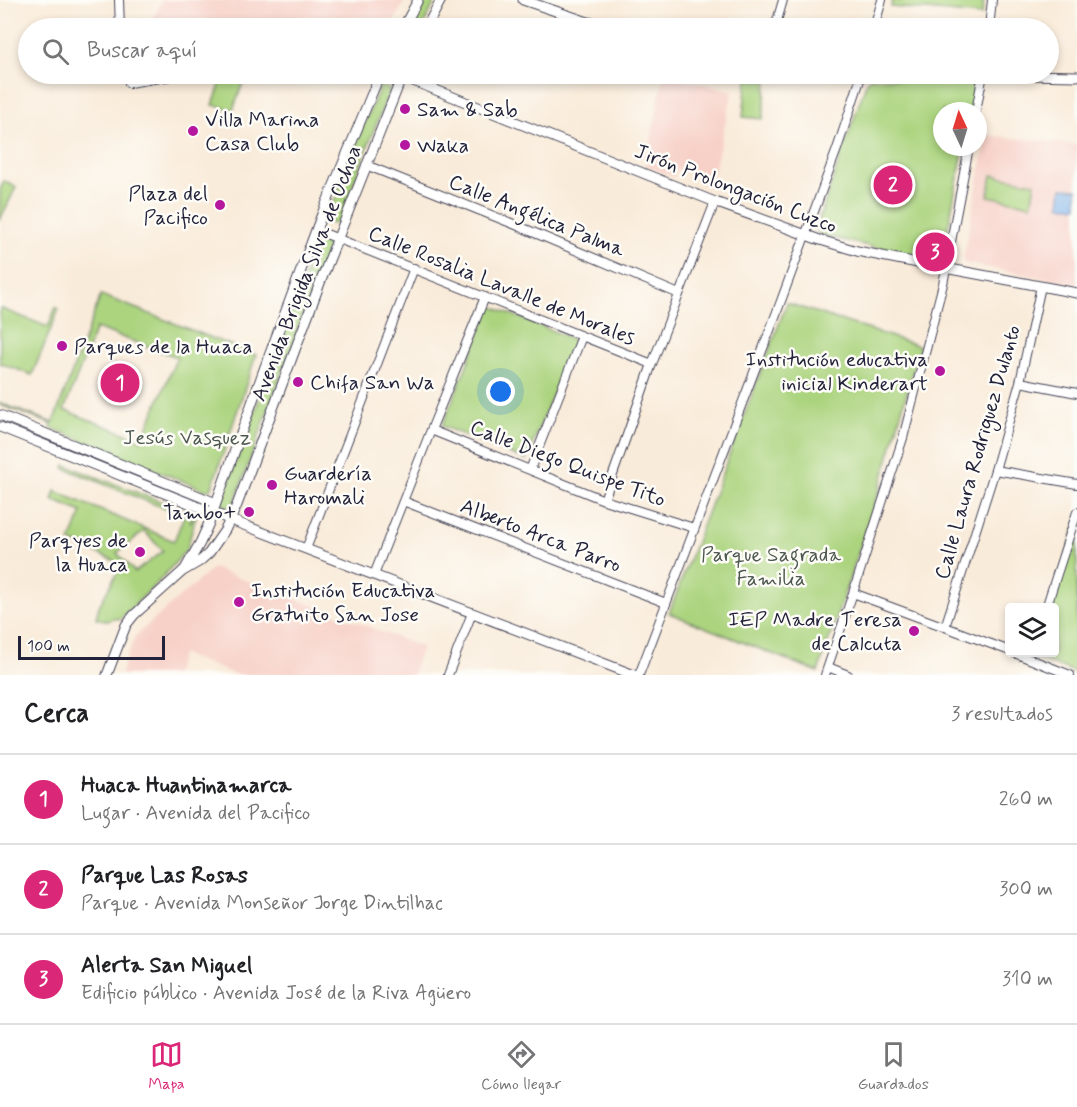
<!DOCTYPE html>
<html lang="es">
<meta charset="utf-8">
<style>
:root{--surface:#fff;--page:#f2f2f2;--text:#202124;--muted:#757577;--line:#e0e0e0;--accent:#db2777}
body{margin:0;font-family:Mynerve,sans-serif;background:var(--page);color:var(--text)}
.controls{position:absolute;right:18px;bottom:18px;display:grid;overflow:hidden;border-radius:6px;box-shadow:0 3px 9px #0003}
.controls button{width:54px;height:54px;display:grid;place-items:center;padding:0;border:0;border-bottom:2px solid var(--line);background:var(--surface);color:var(--text);font:30px sans-serif}
.compass{position:absolute;left:933px;top:102px;width:54px;height:54px;border-radius:50%;background:var(--surface);box-shadow:0 3px 9px #0003;rotate:356deg}
.scale{position:absolute;left:18px;bottom:15px;width:147px;box-sizing:border-box;padding-left:6px;border:3px solid #22223b;border-top:0;font-size:16px;line-height:21px;white-space:nowrap;color:#22223b;-webkit-text-stroke:4px #fdfcf7;paint-order:stroke}
.you{position:absolute;left:501px;top:392px;width:21px;height:21px;margin:-15px;border:4px solid #fff;border-radius:50%;background:#1a73e8;box-shadow:0 0 0 9px #1a73e833}
.badge{display:grid;place-items:center;width:39px;height:39px;border-radius:50%;background:var(--accent);color:#fff;font-size:20px;font-weight:700}
.pin{position:absolute;translate:-50% -50%;border:3px solid #fff;box-shadow:0 2px 6px #0006}
.list{margin:0;padding:0;list-style:none}
h2{display:flex;justify-content:space-between;align-items:center;height:78px;margin:0;padding:0 24px;font-size:26px}
h2 small{font-size:20px;font-weight:400;color:var(--muted)}
.list li{display:grid;grid-template-columns:39px 1fr auto;gap:18px;align-items:center;box-sizing:border-box;height:90px;padding:0 24px;border-top:2px solid var(--line)}
.list b{display:block;font-size:22px;white-space:nowrap}
.list p{margin:0;font-size:20px;white-space:nowrap;color:var(--muted)}
.list em{font-size:20px;font-style:normal;color:var(--muted)}
.icon{flex:none;width:33px;height:33px;fill:none;stroke:currentColor;stroke-width:2;stroke-linecap:round;stroke-linejoin:round}
.map{position:relative;flex:none;width:1077px;height:675px;overflow:hidden}
.search{position:absolute;background:var(--surface);box-shadow:0 3px 9px #0003;left:18px;right:18px;top:18px;height:66px;display:flex;align-items:center;gap:15px;box-sizing:border-box;padding:0 21px;border-radius:33px;color:var(--muted);font-size:22px}
.sheet{height:348px;background:var(--surface)}
nav{display:flex;justify-content:space-around;align-items:center;box-sizing:border-box;height:84px;border-top:2px solid var(--line);background:var(--surface);font-size:16px;color:var(--muted)}
nav a{display:grid;justify-items:center;gap:3px}
nav .on{color:var(--accent)}
.map>svg:first-child{display:block}
</style>
<div class="map">
<svg width="1077" height="675" viewBox="0 0 1077 675">
<rect width="100%" height="100%" fill="#fdfcf7"/>
<filter id="ink" filterUnits="userSpaceOnUse"><feTurbulence type="fractalNoise" baseFrequency=".0167" numOctaves="2"/><feDisplacementMap in="SourceGraphic" scale="12" xChannelSelector="R" yChannelSelector="G"/><feConvolveMatrix kernelMatrix="1 2 1 2 8 2 1 2 1" color-interpolation-filters="sRGB"/></filter>
<filter id="wash" filterUnits="userSpaceOnUse"><feTurbulence type="fractalNoise" baseFrequency=".008" numOctaves="4" result="noise"/><feDisplacementMap in="SourceGraphic" scale="24" xChannelSelector="R" yChannelSelector="G"/><feGaussianBlur stdDeviation="1.35" result="paint"/><feColorMatrix in="noise" values="0 0 0 0 0 0 0 0 0 0 0 0 0 0 0 0 0 1.4 0 .05"/><feComposite in="paint" operator="in"/></filter>
<g filter="url(#wash)">
<rect width="100%" height="100%" fill="#f9ebd9"/>
<path fill="#f7d1c8" d="M 162,0 L 405,0 L 391,28 L 149,28 Z
M 664,75 L 733,91 L 710,187 L 698,183 L 696,175 L 676,169 L 674,177 L 646,166 Z
M 987,135 L 1077,145 L 1077,285 L 965,263 L 963,259 Z
M 213,568 L 422,647 L 412,675 L 237,675 L 182,654 L 174,675 L 120,675 L 135,636 Z"/>
<path fill="#acd47f" stroke="#677b5d" stroke-width="1.5" fill-rule="evenodd" d="M 424,0 L 436,0 L 422,28 L 409,28 Z
M 892,0 L 984,0 L 982,15 L 891,7 Z
M 245,77 L 233,110 L 213,105 L 221,82 Z
M 870,78 L 969,81 C 978,88 972,101 971,111 L 942,111 L 942,147 L 964,147 L 942,258 L 936,260 L 901,254 L 819,234 L 816,228 L 867,81 Z
M 747,79 L 767,81 L 763,119 L 743,117 Z
M 381,85 L 390,89 L 339,221 C 335,224 332,225 328,221 L 328,217 L 356,142 Z
M 992,175 L 1035,183 L 1031,205 L 988,196 Z
M 4,181 L 16,187 L 0,220 L 0,190 Z
M 324,239 L 328,242 L 328,247 L 233,506 L 228,507 L 224,506 L 222,503 L 223,497 L 317,242 Z
M 101,295 L 256,355 L 212,487 L 207,491 L 51,428 L 52,424 L 0,405 L 0,403 L 53,423 ZM 96,328 L 177,357 L 142,440 L 64,410 Z
M 787,303 L 920,346 L 880,488 L 818,672 L 669,613 Z
M 491,306 L 575,340 L 526,460 L 442,426 Z
M 56,307 L 59,309 L 32,375 L 0,363 L 0,308 L 48,327 Z
M 65,465 L 191,513 L 190,523 L 194,516 L 196,516 L 187,549 L 162,578 L 120,619 L 113,618 L 109,621 L 96,618 L 99,606 L 122,564 L 70,541 L 82,512 L 52,500 L 55,491 L 174,541 L 184,516 L 64,468 ZM 144,531 L 163,551 L 135,572 L 117,553 Z
M 1077,522 L 1077,673 L 1039,659 L 1036,653 L 1054,652 L 1054,608 L 1050,607 Z"/>
<path fill="#7bb1e9" stroke="#4e6a92" stroke-width="1.5" d="M 1062,188 L 1077,189 L 1077,207 L 1060,205 Z"/>
</g>
<g filter="url(#ink)">
<g fill="none" stroke-linecap="round" stroke-linejoin="round">
<defs>
<path id="minor" d="M 119,0 L 120,28
M 775,28 L 783,0
M 874,28 L 882,0
M 989,28 L 992,0
M 129,83 L 184,74
M 976,111 L 983,74
M 366,165 L 516,225 L 679,294
M 316,230 L 652,364
M 1020,382 L 1077,393
M 431,430 L 604,500 L 694,528
M 530,470 L 582,336
M 995,470 L 1077,484
M 604,500 L 652,364 L 715,202
M 403,501 L 666,603
M 306,549 L 414,268
M 374,575 L 431,430 L 485,297
M 853,593 L 1010,651
M 1046,608 L 1077,512
M 945,627 L 995,470 L 1020,382 L 1041,286
M 1012,652 L 1070,675
M 828,667 L 848,675
M 448,675 L 472,613
M 639,675 L 781,301 L 837,149 L 862,74
M 825,675 L 853,593 L 903,438 L 943,284 L 969,147"/>
<path id="tertiary" d="M 523,0 L 585,21 L 614,28
M 403,28 L 418,0
M 426,28 L 441,0
M 396,74 L 715,202 L 817,239 L 857,251 L 897,259 L 1077,293
M 964,74 L 1077,76
M 0,415 L 216,503
M 0,427 L 241,524 L 634,675
M 185,569 L 200,543 L 209,523 L 263,372 L 322,214 L 380,74
M 107,675 L 126,625 L 134,615 L 183,571 L 200,561 L 209,553 L 225,530 L 237,505 L 320,283 L 403,74"/>
</defs>
<use href="#minor" stroke="#424053" stroke-width="10"/>
<use href="#tertiary" stroke="#424053" stroke-width="11"/>
<use href="#minor" stroke="#fff" stroke-width="8"/>
<use href="#tertiary" stroke="#fff" stroke-width="9"/>
</g>
</g>
<g fill="#b5179e" stroke="#fdfcf7" stroke-width="2">
<circle cx="405" cy="109" r="6"/>
<circle cx="193" cy="131" r="6"/>
<circle cx="405" cy="145" r="6"/>
<circle cx="220" cy="205" r="6"/>
<circle cx="62" cy="346" r="6"/>
<circle cx="940" cy="371" r="6"/>
<circle cx="298" cy="382" r="6"/>
<circle cx="272" cy="485" r="6"/>
<circle cx="249" cy="512" r="6"/>
<circle cx="140" cy="552" r="6"/>
<circle cx="239" cy="602" r="6"/>
<circle cx="914" cy="631" r="6"/>
</g>
<g text-anchor="middle" stroke-width="5" stroke-linejoin="round" paint-order="stroke">
<g font-size="21" fill="#22223b" stroke="#fdfcf7" text-anchor="start">
<text x="417" y="116">Sam &amp; Sab</text>
<text x="205" y="126">Villa Marina<tspan x="205" dy="24">Casa Club</tspan></text>
<text x="417" y="152">Waka</text>
<text x="208" y="200" text-anchor="end">Plaza del<tspan x="208" dy="24">Pacifico</tspan></text>
<text x="74" y="353">Parques de la Huaca</text>
<text x="928" y="366" text-anchor="end">Institución educativa<tspan x="928" dy="24">inicial Kinderart</tspan></text>
<text x="310" y="389">Chifa San Wa</text>
<text x="284" y="480">Guardería<tspan x="284" dy="24">Haromali</tspan></text>
<text x="237" y="519" text-anchor="end">Tambo+</text>
<text x="128" y="547" text-anchor="end">Parqyes de<tspan x="128" dy="24">la Huaca</tspan></text>
<text x="251" y="597">Institución Educativa<tspan x="251" dy="24">Gratuito San Jose</tspan></text>
<text x="902" y="626" text-anchor="end">IEP Madre Teresa<tspan x="902" dy="24">de Calcuta</tspan></text>
</g>
<g font-size="21" fill="#22223b" stroke="#fdfcf7">
<text transform="translate(736 188) rotate(21)" y="7">Jirón Prolongación Cuzco</text>
<text transform="translate(537 215) rotate(22)" y="7">Calle Angélica Palma</text>
<text transform="translate(306 273) rotate(-69)" y="7">Avenida Brigida Silva de Ochoa</text>
<text transform="translate(502 285) rotate(22)" y="7">Calle Rosalia Lavalle de Morales</text>
<text transform="translate(977 452) rotate(-74)" y="7">Calle Laura Rodriguez Dulanto</text>
<text transform="translate(568 463) rotate(21)" y="7">Calle Diego Quispe Tito</text>
<text transform="translate(541 535) rotate(21)" y="7">Alberto Arca Parro</text>
</g>
<g font-size="21" fill="#4b574f" stroke="#fdfcf7">
<text x="187" y="444">Jesús Vasquez</text>
<text x="771" y="561">Parque Sagrada<tspan x="771" dy="24">Familia</tspan></text>
</g>
</g>
</svg>
<div class="controls">
<button><svg class="icon" aria-label="layers" viewBox="0 0 24 24"><path d="M12 4l9 5-9 5-9-5zM3 14l9 5 9-5"/></svg></button>
</div>
<svg class="compass" viewBox="-18 -18 36 36"><path d="M0-13l5 13h-10z" fill="#e53935"/><path d="M0 13l5-13h-10z" fill="#757577"/></svg>
<div class="scale">100 m</div>
<div class="you"></div>
<div class="pin badge" style="left:120px;top:383px">1</div>
<div class="pin badge" style="left:893px;top:185px">2</div>
<div class="pin badge" style="left:935px;top:252px">3</div>
<div class="search"><svg class="icon" aria-label="search" viewBox="0 0 24 24"><circle cx="10" cy="10" r="6"/><path d="M15 15l6 6"/></svg>Buscar aquí</div>
</div>
<section class="sheet">
<h2>Cerca<small>3 resultados</small></h2>
<ul class="list">
<li><span class="badge">1</span><div><b>Huaca Huantinamarca</b><p>Lugar · Avenida del Pacifico</p></div><em>260 m</em></li>
<li><span class="badge">2</span><div><b>Parque Las Rosas</b><p>Parque · Avenida Monseñor Jorge Dintilhac</p></div><em>300 m</em></li>
<li><span class="badge">3</span><div><b>Alerta San Miguel</b><p>Edificio público · Avenida José de la Riva Agüero</p></div><em>310 m</em></li>
</ul>
</section>
<nav>
<a class="on"><svg class="icon" aria-label="map" viewBox="0 0 24 24"><path d="M3 6l6-2 6 2 6-2v14l-6 2-6-2-6 2zM9 4v14M15 6v14"/></svg>Mapa</a>
<a><svg class="icon" aria-label="directions" viewBox="0 0 24 24"><path d="M12 3l9 9-9 9-9-9zM9 14v-3h6M13 9l2 2-2 2"/></svg>Cómo llegar</a>
<a><svg class="icon" aria-label="saved" viewBox="0 0 24 24"><path d="M7 4h10v16l-5-4-5 4z"/></svg>Guardados</a>
</nav>
